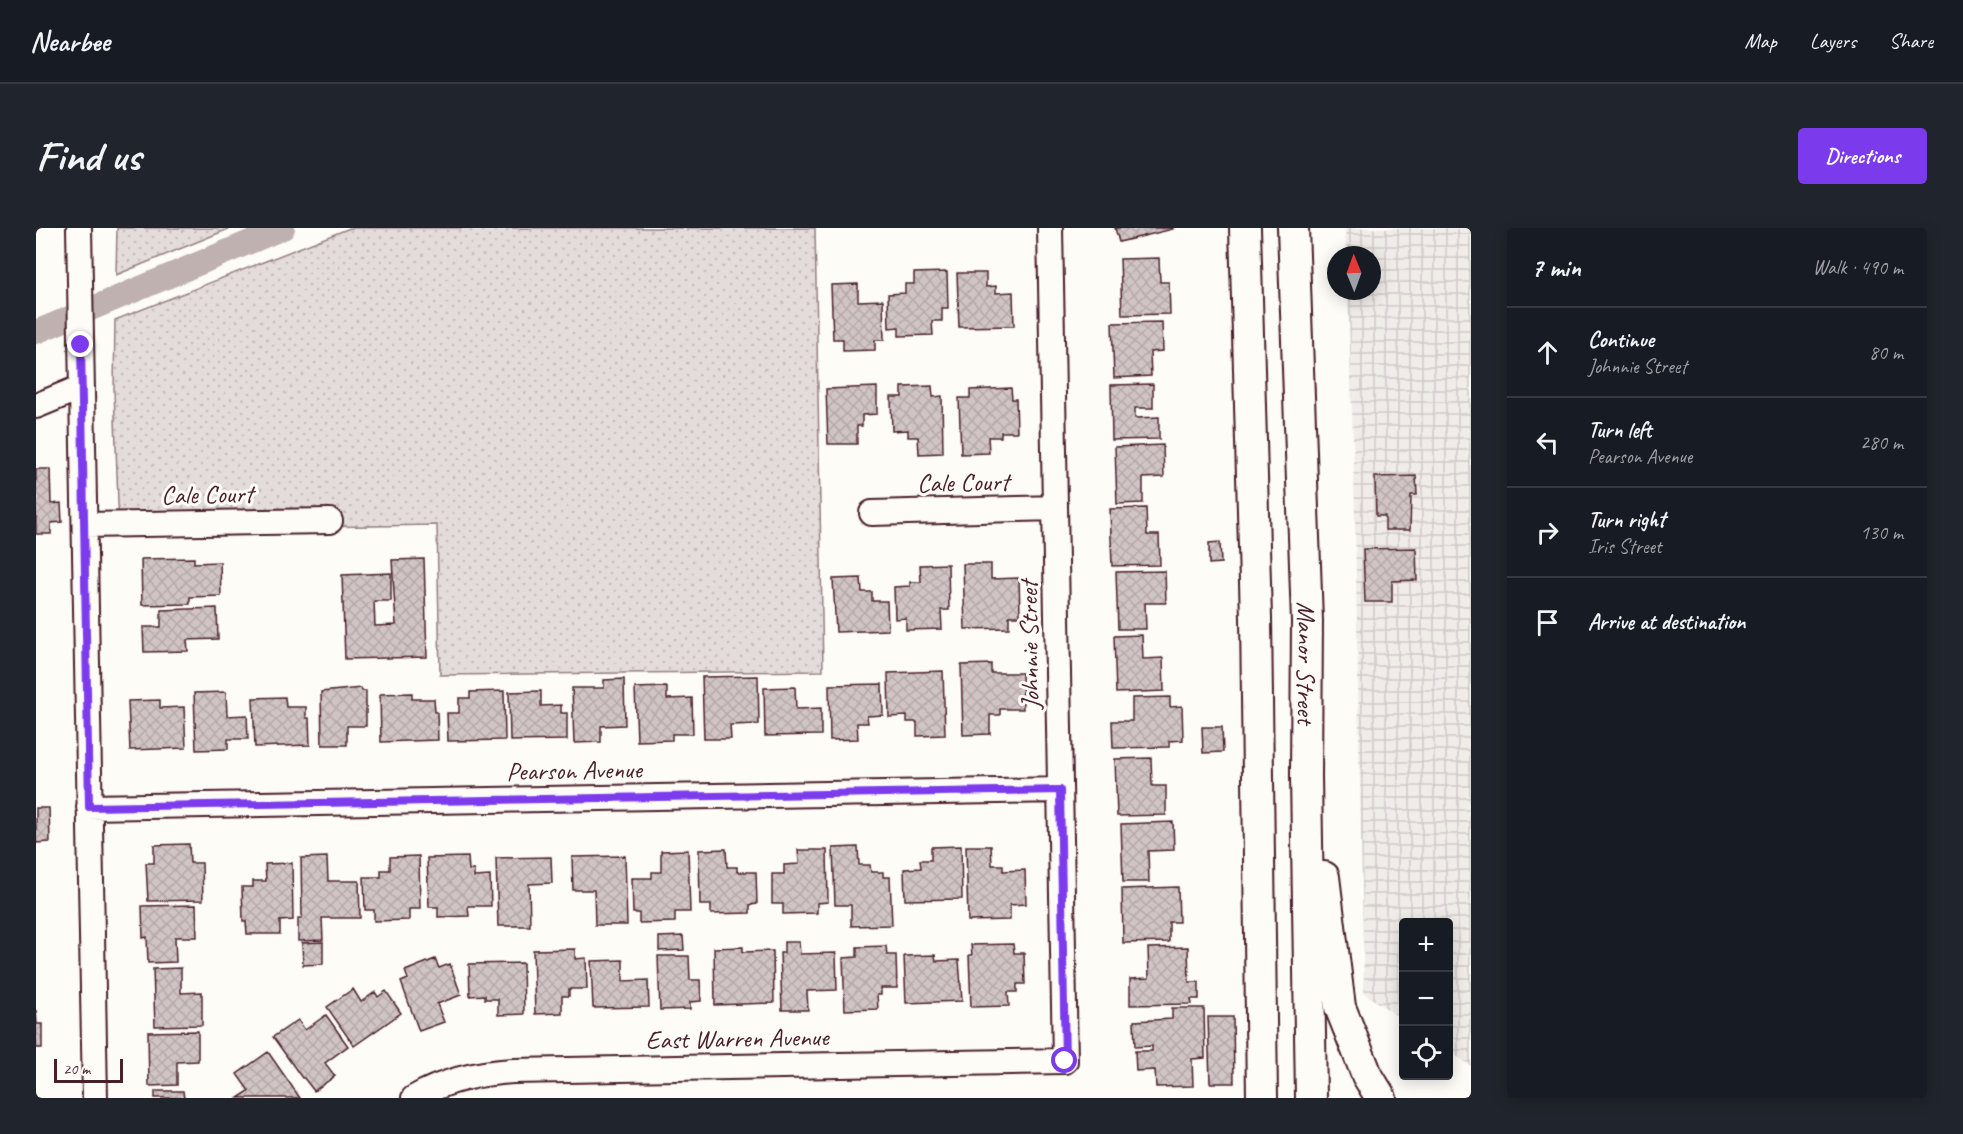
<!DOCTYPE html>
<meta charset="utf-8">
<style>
:root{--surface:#171b24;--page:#20242c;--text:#f1f3f6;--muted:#9ea1a6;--line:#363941;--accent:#7c3aed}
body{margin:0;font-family:Caveat,sans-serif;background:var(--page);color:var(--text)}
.controls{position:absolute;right:18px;bottom:18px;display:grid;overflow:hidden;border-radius:6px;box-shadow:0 3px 15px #0003}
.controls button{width:54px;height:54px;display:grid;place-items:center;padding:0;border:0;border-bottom:2px solid var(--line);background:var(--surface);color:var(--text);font:30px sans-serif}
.compass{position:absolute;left:1291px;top:18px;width:54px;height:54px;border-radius:50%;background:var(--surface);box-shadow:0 3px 15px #0003;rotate:359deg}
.scale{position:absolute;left:18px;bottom:15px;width:69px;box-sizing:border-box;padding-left:6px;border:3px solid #4a1f2b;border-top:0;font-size:16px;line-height:21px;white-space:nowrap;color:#4a1f2b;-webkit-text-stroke:4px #fdfcf7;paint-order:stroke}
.stop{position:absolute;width:18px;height:18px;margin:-14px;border:4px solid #7c3aed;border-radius:50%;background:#fff}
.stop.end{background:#7c3aed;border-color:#fff;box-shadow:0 2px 6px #0008}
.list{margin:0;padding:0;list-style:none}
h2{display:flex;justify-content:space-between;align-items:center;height:78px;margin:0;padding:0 24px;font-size:26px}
h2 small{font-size:20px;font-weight:400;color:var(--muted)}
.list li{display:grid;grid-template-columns:39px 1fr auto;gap:18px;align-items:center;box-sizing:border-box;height:90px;padding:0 24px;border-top:2px solid var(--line)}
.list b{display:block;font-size:22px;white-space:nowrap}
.list p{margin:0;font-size:20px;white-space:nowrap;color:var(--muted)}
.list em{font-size:20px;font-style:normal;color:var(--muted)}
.icon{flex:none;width:33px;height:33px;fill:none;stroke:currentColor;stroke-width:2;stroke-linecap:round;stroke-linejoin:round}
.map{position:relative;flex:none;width:1435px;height:870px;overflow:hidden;border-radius:6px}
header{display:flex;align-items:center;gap:36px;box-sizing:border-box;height:84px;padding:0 30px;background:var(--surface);border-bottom:2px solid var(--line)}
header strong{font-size:28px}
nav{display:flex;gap:33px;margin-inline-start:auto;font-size:21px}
.intro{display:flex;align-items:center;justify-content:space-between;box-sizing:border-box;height:144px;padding:0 36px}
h1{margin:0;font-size:42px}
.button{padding:15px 27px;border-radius:6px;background:var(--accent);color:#fff;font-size:21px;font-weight:700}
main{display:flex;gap:36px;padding:0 36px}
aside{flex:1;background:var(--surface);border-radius:6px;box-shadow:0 3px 15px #0003}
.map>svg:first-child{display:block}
</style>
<header>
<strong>Nearbee</strong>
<nav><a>Map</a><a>Layers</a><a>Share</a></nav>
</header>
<div class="intro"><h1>Find us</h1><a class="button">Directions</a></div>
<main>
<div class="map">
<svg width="1435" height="870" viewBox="0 0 1435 870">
<defs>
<pattern id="industrial-grid" width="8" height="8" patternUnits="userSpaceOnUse" patternTransform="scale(1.5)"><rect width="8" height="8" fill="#f0ece8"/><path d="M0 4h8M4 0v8" fill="none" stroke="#cfcac7"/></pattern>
<pattern id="grass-dots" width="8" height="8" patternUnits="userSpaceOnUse" patternTransform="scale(1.5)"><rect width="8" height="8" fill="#e3dcda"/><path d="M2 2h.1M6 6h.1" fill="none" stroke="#c4bcbb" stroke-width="1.8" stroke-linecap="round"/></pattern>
<pattern id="building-cross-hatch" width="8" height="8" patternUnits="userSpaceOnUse" patternTransform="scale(1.5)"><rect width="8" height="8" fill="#d0c5c4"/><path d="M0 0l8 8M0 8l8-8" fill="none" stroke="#b4a9a9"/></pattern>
</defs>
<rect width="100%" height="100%" fill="#fdfcf7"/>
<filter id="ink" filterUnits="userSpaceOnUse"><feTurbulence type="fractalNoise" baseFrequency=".0167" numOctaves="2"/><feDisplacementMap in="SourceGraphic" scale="12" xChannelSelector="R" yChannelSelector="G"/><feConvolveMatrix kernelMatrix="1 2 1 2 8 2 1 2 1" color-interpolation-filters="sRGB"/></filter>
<g filter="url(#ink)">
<path fill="url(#industrial-grid)" d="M 1309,0 L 1435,0 L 1435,838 L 1413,823 L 1412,694 L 1368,694 L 1367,792 L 1328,765 L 1318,244 L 1312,63 L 1336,63 L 1336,27 L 1310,27 Z"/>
<path fill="url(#grass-dots)" stroke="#967e82" stroke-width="1.5" d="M 81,0 L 195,0 L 80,47 Z
M 314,0 L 779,0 L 787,443 L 404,447 L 401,297 L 83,302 L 78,162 L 79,92 Z"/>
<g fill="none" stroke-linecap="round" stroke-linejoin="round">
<path stroke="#c0b1b1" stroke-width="24" d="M 0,104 L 247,0"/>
</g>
<path fill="url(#building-cross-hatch)" stroke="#4a1f2b" stroke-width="1.5" d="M 1079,0 L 1137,0 L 1137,1 L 1083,14 Z
M 1123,30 L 1124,54 L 1133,54 L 1134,86 L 1086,87 L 1084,31 Z
M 911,44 L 912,80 L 906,80 L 906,93 L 896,93 L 897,107 L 863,108 L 863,99 L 853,100 L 852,66 L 869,65 L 869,56 L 878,56 L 878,45 Z
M 921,45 L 950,45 L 950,59 L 960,58 L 960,65 L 977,64 L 978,98 L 923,99 Z
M 822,56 L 822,73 L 847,72 L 848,112 L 839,112 L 839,122 L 807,123 L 807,111 L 797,111 L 795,57 Z
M 1126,94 L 1127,123 L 1114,124 L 1115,148 L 1078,150 L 1076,95 Z
M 1117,156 L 1117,180 L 1099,180 L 1099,190 L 1123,189 L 1123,211 L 1076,212 L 1075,157 Z
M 896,158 L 897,169 L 906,168 L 907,225 L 883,226 L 882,209 L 872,209 L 872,202 L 856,203 L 855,169 L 866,169 L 866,159 Z
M 841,159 L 841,186 L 826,187 L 826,198 L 821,198 L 821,216 L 792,216 L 790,161 Z
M 975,160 L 976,171 L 980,171 L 981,204 L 965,204 L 965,209 L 952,209 L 953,225 L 925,226 L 923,170 L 934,170 L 934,162 Z
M 1127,217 L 1128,249 L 1107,250 L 1107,275 L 1081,276 L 1079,219 Z
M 0,241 L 14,241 L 15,276 L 25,275 L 26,294 L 15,295 L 15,306 L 0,306 Z
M 1380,248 L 1381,267 L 1375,267 L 1374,302 L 1349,302 L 1349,288 L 1340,288 L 1339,249 Z
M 1110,280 L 1111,307 L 1123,307 L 1124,337 L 1076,338 L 1074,281 Z
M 1184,314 L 1185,335 L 1173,336 L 1173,315 Z
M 1380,320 L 1381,352 L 1356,353 L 1356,374 L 1329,374 L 1327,321 Z
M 158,330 L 158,335 L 184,334 L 185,368 L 154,369 L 154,376 L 106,377 L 105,331 Z
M 388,331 L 391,429 L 309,431 L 306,347 L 355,345 L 355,373 L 338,373 L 339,398 L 360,397 L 356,332 Z
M 912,336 L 913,382 L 905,382 L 906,401 L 870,402 L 870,390 L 859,391 L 858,359 L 874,358 L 874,354 L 885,354 L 884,337 Z
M 927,336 L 955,336 L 955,351 L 983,350 L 984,388 L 973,388 L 973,400 L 929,401 Z
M 1129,343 L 1130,375 L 1109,375 L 1110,401 L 1082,401 L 1080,344 Z
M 825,350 L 826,364 L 836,364 L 836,373 L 851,373 L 852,402 L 800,404 L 797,351 Z
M 181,380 L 182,411 L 151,412 L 152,423 L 108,424 L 107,399 L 125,399 L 125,382 Z
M 1106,407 L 1107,431 L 1127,430 L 1128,463 L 1080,465 L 1078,408 Z
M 955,436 L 955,445 L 986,445 L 987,481 L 964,481 L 964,487 L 954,487 L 954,506 L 927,507 L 925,437 Z
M 907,443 L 909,507 L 881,508 L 881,494 L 871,494 L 871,488 L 853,489 L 852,445 Z
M 722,448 L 723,496 L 694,497 L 695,511 L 668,511 L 666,449 Z
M 588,451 L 589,497 L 565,498 L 565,514 L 538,515 L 536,460 L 568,460 L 568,452 Z
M 846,456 L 847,487 L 831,488 L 832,495 L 821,495 L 822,511 L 794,512 L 793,457 Z
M 631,459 L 631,471 L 656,470 L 657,506 L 636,506 L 636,512 L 601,513 L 599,460 Z
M 759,459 L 760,481 L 785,480 L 785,507 L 729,508 L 728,460 Z
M 325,460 L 326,463 L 330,463 L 330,498 L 311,498 L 311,517 L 286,517 L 285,464 Z
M 468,463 L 469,512 L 412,513 L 411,485 L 423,485 L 423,470 L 434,470 L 434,464 Z
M 505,463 L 505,478 L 525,477 L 525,485 L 531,485 L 531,512 L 474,513 L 473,464 Z
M 190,464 L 191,488 L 211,487 L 212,511 L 192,511 L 192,521 L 160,522 L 158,465 Z
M 376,465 L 376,471 L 398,471 L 399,484 L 401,484 L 402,512 L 345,514 L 344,466 Z
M 249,469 L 250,479 L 270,479 L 270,490 L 273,490 L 274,517 L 219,519 L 217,470 Z
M 1134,469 L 1134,479 L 1146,478 L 1147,512 L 1133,513 L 1133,519 L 1077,520 L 1076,493 L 1096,493 L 1096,470 Z
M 124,472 L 124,480 L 148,479 L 150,520 L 94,522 L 92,473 Z
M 1166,499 L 1186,499 L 1187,524 L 1167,525 Z
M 1115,530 L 1116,558 L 1130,558 L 1130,587 L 1081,588 L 1079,531 Z
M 0,580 L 13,580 L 14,614 L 0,615 Z
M 1137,594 L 1138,622 L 1112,623 L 1113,654 L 1087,654 L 1085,596 Z
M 153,616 L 154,635 L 166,635 L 167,672 L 112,673 L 110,635 L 118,635 L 118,617 Z
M 925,618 L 926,671 L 869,672 L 868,641 L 885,640 L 884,632 L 895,632 L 895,619 Z
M 930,618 L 955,618 L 956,637 L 967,637 L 967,643 L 989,642 L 990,676 L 974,677 L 974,692 L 932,693 Z
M 822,619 L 823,637 L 834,637 L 835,644 L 847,644 L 847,649 L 854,649 L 856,697 L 815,698 L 815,677 L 799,677 L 797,620 Z
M 690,621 L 691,639 L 701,639 L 701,644 L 720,644 L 721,676 L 714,677 L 714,685 L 675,686 L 675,677 L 664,677 L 663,622 Z
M 652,622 L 654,684 L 639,684 L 639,694 L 603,695 L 603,685 L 597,685 L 596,650 L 616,650 L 616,644 L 625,644 L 625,623 Z
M 762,622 L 791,622 L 792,674 L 781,675 L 781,685 L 747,686 L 747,676 L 736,676 L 736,646 L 748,646 L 748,637 L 763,636 Z
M 383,628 L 384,681 L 373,681 L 373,692 L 338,693 L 338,682 L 329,682 L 328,649 L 345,649 L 345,642 L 354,642 L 354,629 Z
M 589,628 L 591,697 L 559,697 L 558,662 L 537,662 L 536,629 Z
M 291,629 L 292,653 L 323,653 L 324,690 L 286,690 L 287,712 L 262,713 L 262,690 L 266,690 L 265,630 Z
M 432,629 L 433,642 L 438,642 L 438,649 L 454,648 L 455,678 L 432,678 L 433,688 L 402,689 L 402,679 L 393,679 L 391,630 Z
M 515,629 L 516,655 L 493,656 L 494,698 L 462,698 L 460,630 Z
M 256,635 L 257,692 L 244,693 L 244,706 L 211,706 L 210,693 L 207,693 L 206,659 L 217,659 L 217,653 L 230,653 L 229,636 Z
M 1142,659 L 1143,694 L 1133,694 L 1133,714 L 1087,715 L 1086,661 Z
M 160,677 L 161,709 L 139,709 L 140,734 L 112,735 L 111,709 L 107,710 L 106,678 Z
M 647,708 L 648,722 L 623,723 L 623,709 Z
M 287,714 L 287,736 L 267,737 L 266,715 Z
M 748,714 L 763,714 L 764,726 L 800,725 L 801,762 L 771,763 L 772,782 L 746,782 L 744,725 L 748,725 Z
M 977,716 L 978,725 L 988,725 L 989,756 L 981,756 L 981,764 L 972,764 L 973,778 L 935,779 L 933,727 L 936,727 L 935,717 Z
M 850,718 L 851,727 L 860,727 L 861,760 L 845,760 L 845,767 L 841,767 L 842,781 L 809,782 L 807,730 L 821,729 L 821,719 Z
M 707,719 L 707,724 L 737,723 L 738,775 L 679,777 L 678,720 Z
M 1152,719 L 1153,754 L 1163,754 L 1163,771 L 1155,771 L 1156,776 L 1094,777 L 1094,751 L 1113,750 L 1112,720 Z
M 539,721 L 539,731 L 550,730 L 551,761 L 533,761 L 533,768 L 526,768 L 526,785 L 499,786 L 497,722 Z
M 899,727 L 900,733 L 923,732 L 926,773 L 870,775 L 868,728 Z
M 622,728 L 653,728 L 654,752 L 664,752 L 665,773 L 654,774 L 654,781 L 624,782 Z
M 399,731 L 403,740 L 414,736 L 425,767 L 401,776 L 408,794 L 383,803 L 365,754 L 372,751 L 369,743 Z
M 587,732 L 587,753 L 612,752 L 613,779 L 557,780 L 555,733 Z
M 487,735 L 488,786 L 462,787 L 462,771 L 449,771 L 449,767 L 434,768 L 433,736 Z
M 145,740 L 145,765 L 166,764 L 166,797 L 119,798 L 117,741 Z
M 317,761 L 325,774 L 339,764 L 342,769 L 350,763 L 365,785 L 318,818 L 291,779 Z
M 1136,780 L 1168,780 L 1169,830 L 1156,831 L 1157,858 L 1120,859 L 1119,842 L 1100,843 L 1099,823 L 1116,823 L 1116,818 L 1099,819 L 1098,793 L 1136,791 Z
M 0,782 L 1,796 L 6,796 L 6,820 L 0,820 Z
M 290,787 L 312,818 L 289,835 L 299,848 L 278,863 L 268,850 L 266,850 L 237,809 L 262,792 L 269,802 Z
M 1172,789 L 1197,789 L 1198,855 L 1174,855 Z
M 162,803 L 162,833 L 141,834 L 141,857 L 113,858 L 112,804 Z
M 232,824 L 264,870 L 202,870 L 213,863 L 201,846 Z
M 119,863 L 147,863 L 148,870 L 119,870 Z"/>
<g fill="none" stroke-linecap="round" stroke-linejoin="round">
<defs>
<path id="minor" d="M 43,0 L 59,870
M 0,178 L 46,159
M 836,285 L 1019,280
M 49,297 L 294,293
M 53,579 L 1024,562
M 378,870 C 409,852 442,845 477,843 L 1029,833 L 1014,0"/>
<g id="major">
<path d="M 1209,0 L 1220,390 L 1226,870"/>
<path id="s1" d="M 1257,0 L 1271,393 L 1270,548 L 1275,870"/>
<path d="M 1288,649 L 1304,779 L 1331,847 L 1345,870"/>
</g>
</defs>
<use href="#minor" stroke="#4a1f2b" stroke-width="28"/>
<use href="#major" stroke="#4a1f2b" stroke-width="34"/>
<use href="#minor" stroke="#fdfcf7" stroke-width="24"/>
<use href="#major" stroke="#fdfcf7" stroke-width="30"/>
</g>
</g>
<g fill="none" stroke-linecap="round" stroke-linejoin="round" filter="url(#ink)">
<path stroke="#7c3aed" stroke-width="8" d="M 45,117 L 53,579 L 1024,562 L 1029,833"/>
</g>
<g text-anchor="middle" stroke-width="6" stroke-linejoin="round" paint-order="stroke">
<g font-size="26" fill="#4a1f2b" stroke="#fdfcf7">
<text transform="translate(927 254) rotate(-1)" y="9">Cale Court</text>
<text transform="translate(171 266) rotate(-1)" y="9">Cale Court</text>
<text transform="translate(993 417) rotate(-91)" y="9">Johnnie Street</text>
<text dy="9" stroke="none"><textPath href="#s1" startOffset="435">Manor Street</textPath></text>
<text transform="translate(538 542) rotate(-1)" y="9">Pearson Avenue</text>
<text transform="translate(701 810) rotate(-1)" y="9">East Warren Avenue</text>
</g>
</g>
</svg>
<div class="controls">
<button>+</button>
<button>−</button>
<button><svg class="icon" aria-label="locate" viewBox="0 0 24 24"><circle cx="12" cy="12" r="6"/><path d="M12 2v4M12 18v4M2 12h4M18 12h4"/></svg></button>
</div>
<svg class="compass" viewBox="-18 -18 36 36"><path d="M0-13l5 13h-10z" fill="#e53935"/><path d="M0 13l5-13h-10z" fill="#9ea1a6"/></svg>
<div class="scale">20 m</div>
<div class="stop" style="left:1029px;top:833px"></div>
<div class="stop end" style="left:45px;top:117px"></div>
</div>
<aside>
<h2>7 min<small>Walk · 490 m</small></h2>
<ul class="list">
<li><svg class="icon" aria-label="ahead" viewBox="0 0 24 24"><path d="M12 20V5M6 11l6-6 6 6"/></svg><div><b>Continue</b><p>Johnnie Street</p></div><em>80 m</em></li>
<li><svg class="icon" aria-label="left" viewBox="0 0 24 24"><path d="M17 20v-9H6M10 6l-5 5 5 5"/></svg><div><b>Turn left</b><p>Pearson Avenue</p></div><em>280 m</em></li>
<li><svg class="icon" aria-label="right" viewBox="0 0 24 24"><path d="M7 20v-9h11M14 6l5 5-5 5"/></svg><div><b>Turn right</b><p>Iris Street</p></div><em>130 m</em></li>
<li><svg class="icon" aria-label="arrive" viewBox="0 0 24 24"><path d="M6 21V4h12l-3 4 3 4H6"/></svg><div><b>Arrive at destination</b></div></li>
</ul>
</aside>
</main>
